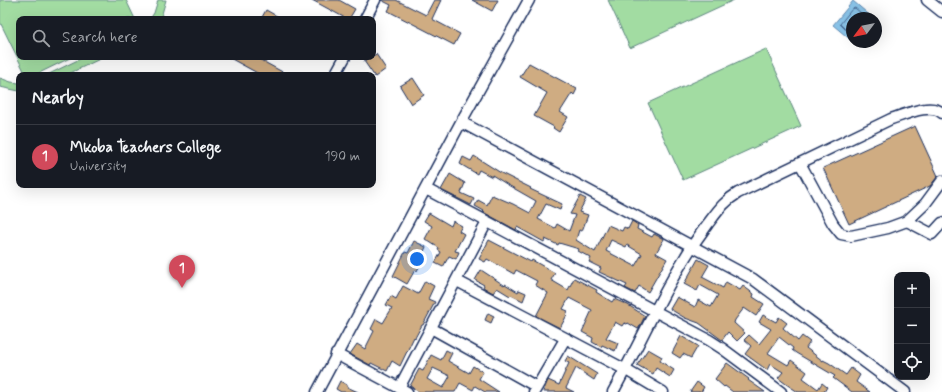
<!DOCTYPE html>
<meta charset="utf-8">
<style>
:root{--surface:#171b24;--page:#242831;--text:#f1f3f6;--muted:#9ea1a6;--line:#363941;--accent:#d1495b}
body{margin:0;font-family:Mynerve,sans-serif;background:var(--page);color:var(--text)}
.controls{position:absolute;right:12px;bottom:12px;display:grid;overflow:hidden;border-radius:8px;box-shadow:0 4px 16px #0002}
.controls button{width:36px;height:36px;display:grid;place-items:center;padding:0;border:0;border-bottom:1px solid var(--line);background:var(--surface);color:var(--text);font:20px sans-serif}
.compass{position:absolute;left:846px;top:12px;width:36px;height:36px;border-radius:50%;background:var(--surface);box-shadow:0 4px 16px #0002;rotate:238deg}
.you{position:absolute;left:417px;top:259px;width:14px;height:14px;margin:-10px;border:3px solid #fff;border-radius:50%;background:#1a73e8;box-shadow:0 0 0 6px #1a73e833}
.badge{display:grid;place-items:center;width:26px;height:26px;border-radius:50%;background:var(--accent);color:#fff;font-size:13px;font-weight:700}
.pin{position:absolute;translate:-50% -33px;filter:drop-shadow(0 1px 2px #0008)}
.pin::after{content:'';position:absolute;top:21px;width:14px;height:12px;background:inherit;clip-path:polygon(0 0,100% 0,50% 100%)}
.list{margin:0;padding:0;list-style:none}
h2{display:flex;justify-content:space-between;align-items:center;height:52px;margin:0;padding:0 16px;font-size:17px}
h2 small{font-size:13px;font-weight:400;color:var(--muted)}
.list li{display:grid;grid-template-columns:26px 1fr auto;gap:12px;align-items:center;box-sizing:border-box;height:64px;padding:0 16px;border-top:1px solid var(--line)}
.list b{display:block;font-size:15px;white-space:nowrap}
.list p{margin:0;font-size:13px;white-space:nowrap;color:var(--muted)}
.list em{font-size:13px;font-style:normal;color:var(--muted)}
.icon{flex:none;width:22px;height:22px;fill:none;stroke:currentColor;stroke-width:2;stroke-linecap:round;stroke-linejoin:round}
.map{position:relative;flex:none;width:942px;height:392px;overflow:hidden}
.search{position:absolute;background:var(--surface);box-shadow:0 4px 16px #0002;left:16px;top:16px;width:360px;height:44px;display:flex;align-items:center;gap:10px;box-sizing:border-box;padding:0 14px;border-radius:8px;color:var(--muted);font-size:15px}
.panel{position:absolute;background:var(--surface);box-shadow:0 4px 16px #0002;left:16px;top:72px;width:360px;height:116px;border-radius:8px}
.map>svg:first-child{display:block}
</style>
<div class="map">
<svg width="942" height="392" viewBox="0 0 942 392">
<rect width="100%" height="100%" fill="#fff"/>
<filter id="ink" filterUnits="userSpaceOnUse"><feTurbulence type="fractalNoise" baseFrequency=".025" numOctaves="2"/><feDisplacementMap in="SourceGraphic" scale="8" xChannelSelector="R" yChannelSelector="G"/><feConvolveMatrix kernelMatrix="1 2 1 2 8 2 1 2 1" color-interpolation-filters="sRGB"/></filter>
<g filter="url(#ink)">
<path fill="#a2dca2" stroke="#5e8680" d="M 0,0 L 126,0 L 135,19 L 19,19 L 19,57 L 72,57 L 35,75 L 26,75 L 0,22 Z
M 158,0 L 166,0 L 161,17 L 160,19 L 150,19 L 154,13 Z
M 608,0 L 734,0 L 630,48 Z
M 766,49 L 801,126 L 683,180 L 648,103 Z
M 84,57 L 104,57 L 66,75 L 47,75 Z
M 0,78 L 11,82 L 19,83 L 19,91 L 0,87 Z"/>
<path fill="#89c3e8" stroke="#5d88b1" d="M 853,1 L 873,18 L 852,18 L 852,41 L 833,25 Z"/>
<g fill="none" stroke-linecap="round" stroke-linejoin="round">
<path stroke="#476a95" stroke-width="1" d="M 852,36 L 840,24 L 852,9 L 855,8 L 867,18"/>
</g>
<path fill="#cfac82" stroke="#1b2f5e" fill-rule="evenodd" d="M 312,0 L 339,0 L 355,9 L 349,19 L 347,19 Z
M 381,0 L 396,0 L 426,15 L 434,0 L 441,0 L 432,19 L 460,34 L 454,45 L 388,11 L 391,5 Z
M 472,0 L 498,0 L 492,11 Z
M 266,10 L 282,19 L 261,19 Z
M 376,54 L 386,69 L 375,77 L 364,61 L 371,57 L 373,57 Z
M 228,57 L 255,57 L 288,75 L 261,75 Z
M 529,63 L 577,89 L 574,95 L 572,93 L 560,112 L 568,117 L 559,132 L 553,128 L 554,127 L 534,116 L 547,93 L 520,77 Z
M 413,78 L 424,95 L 411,104 L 400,86 Z
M 915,126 L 938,176 L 930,186 L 849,224 L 823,168 Z
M 474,156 L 501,173 L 531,188 L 530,189 L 562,204 L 560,210 L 546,204 L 538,219 L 555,228 L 557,224 L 569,231 L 575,215 L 570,214 L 580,196 L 586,199 L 579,212 L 588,215 L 582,231 L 579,230 L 576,240 L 595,252 L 608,225 L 622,231 L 624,227 L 628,229 L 632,221 L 638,225 L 637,229 L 652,237 L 654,234 L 664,239 L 656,253 L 667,259 L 648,292 L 639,286 L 635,293 L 625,288 L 627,285 L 599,272 L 601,268 L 589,262 L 591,258 L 578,251 L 579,249 L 559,243 L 558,245 L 545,239 L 544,242 L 517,227 L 516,230 L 483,212 L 484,211 L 475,206 L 478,200 L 487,205 L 492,195 L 513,204 L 530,213 L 536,201 L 508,185 L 492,175 L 492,177 L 479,170 L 477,174 L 460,164 L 463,157 L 471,161 ZM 611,240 L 626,247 L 627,245 L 642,254 L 635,266 L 606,251 Z
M 450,174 L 465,183 L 461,193 L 474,199 L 471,205 L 441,190 Z
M 429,213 L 451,226 L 453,221 L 462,226 L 459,231 L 464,234 L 455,251 L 459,252 L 456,259 L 449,256 L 443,267 L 435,263 L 441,252 L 438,250 L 439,248 L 425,239 L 432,226 L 424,221 Z
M 489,240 L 531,262 L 532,260 L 555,273 L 551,280 L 568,290 L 574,278 L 597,290 L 596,292 L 612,302 L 614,299 L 628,305 L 645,316 L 640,326 L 638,329 L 628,323 L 627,324 L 624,323 L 622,326 L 615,322 L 606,338 L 618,343 L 615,351 L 602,345 L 601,347 L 592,342 L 593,338 L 582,332 L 592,310 L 569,298 L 563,309 L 568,311 L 566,315 L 567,315 L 560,328 L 536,316 L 548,293 L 535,285 L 537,281 L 516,270 L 514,274 L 487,259 L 485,262 L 479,259 Z
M 414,241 L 426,247 L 420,260 L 422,261 L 417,271 L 415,270 L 407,284 L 393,276 L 405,252 L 408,253 Z
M 698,259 L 709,265 L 702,277 L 723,288 L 726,282 L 740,290 L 743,286 L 754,294 L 753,297 L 764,304 L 756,316 L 744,308 L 735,320 L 734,323 L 745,333 L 737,341 L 728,332 L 722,340 L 699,323 L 685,318 L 670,309 L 677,297 L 695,307 L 698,300 L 711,307 L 718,295 L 700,285 L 697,291 L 684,284 Z
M 481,270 L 504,285 L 505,284 L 518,292 L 519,290 L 526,293 L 523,301 L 511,295 L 510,296 L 497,288 L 493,293 L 483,287 L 484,285 L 475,280 Z
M 425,281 L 434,286 L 428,299 L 435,302 L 423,325 L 422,325 L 415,338 L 414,337 L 400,366 L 392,361 L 387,371 L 371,363 L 370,365 L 350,354 L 357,344 L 365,349 L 374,331 L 371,329 L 376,319 L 383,323 L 392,308 L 386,305 L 391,296 L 396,299 L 403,286 L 418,294 Z
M 488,313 L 494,316 L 491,323 L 485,320 Z
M 763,315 L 776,322 L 779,317 L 787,323 L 783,328 L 798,341 L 802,336 L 810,342 L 806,348 L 823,361 L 823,360 L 829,363 L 846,375 L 851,368 L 860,375 L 856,382 L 870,392 L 852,392 L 833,378 L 835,376 L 796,353 L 792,350 L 793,348 L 779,337 L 768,353 L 788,365 L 791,360 L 807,372 L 803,378 L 818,389 L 822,383 L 827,387 L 824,392 L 798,392 L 786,384 L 778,378 L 783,372 L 770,364 L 767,370 L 745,354 L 751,346 L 744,340 L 749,335 L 759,344 L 771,329 L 759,322 Z
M 681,336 L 698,346 L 691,358 L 683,354 L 680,358 L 672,353 Z
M 648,349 L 662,357 L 660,361 L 674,370 L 670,377 L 656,368 L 653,374 L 637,365 Z
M 446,350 L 452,353 L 448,361 L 469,373 L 473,366 L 483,372 L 479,379 L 499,392 L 485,392 L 475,386 L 473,390 L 460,383 L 455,392 L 419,392 L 410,386 L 419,369 L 423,371 L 431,355 L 441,360 ZM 433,368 L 450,376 L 443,388 L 427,379 Z
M 568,356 L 597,374 L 594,380 L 576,368 L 566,388 L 574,392 L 543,392 L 548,380 L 559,385 L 569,363 L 565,361 Z
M 727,363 L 749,379 L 748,380 L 765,392 L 733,392 L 725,386 L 724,387 L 715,379 Z
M 340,381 L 347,385 L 347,387 L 358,392 L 341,392 L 336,389 Z
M 697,382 L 704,387 L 701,392 L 690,392 Z"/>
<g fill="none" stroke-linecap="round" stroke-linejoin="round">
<defs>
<path id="minor" d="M 927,0 L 942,12
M 365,19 L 375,0
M 335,75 L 345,57
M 461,122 L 753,279 L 905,392
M 800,163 L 833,224 L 841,234 L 851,236 L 888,228 L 907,221 L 932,234 L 942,223
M 426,189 L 709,340 L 723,349 L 781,392
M 907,221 L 925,204 L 942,181
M 457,281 L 626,370 L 663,392
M 431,328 L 537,387
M 336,354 L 407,392
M 399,388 L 487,222
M 317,392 L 461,122 L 529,0
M 534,392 L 565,339
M 613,392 C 644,336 669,276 707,225 C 717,212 724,201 738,193 L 891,119 C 904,115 931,102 942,113"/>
</defs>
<use href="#minor" stroke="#1b2f5e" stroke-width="13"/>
<use href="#minor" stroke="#fff" stroke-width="10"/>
</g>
</g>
</svg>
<div class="controls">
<button>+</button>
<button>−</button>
<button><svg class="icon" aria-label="locate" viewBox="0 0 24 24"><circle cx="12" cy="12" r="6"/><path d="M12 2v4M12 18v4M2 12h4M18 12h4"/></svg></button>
</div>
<svg class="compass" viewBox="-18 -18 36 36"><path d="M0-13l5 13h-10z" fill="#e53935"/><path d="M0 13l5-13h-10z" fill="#9ea1a6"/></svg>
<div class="you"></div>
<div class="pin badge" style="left:182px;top:288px">1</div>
<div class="search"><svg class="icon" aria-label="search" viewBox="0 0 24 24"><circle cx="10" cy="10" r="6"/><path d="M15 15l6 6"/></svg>Search here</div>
<section class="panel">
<h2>Nearby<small></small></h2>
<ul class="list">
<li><span class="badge">1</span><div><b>Mkoba Teachers College</b><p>University</p></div><em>190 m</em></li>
</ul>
</section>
</div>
